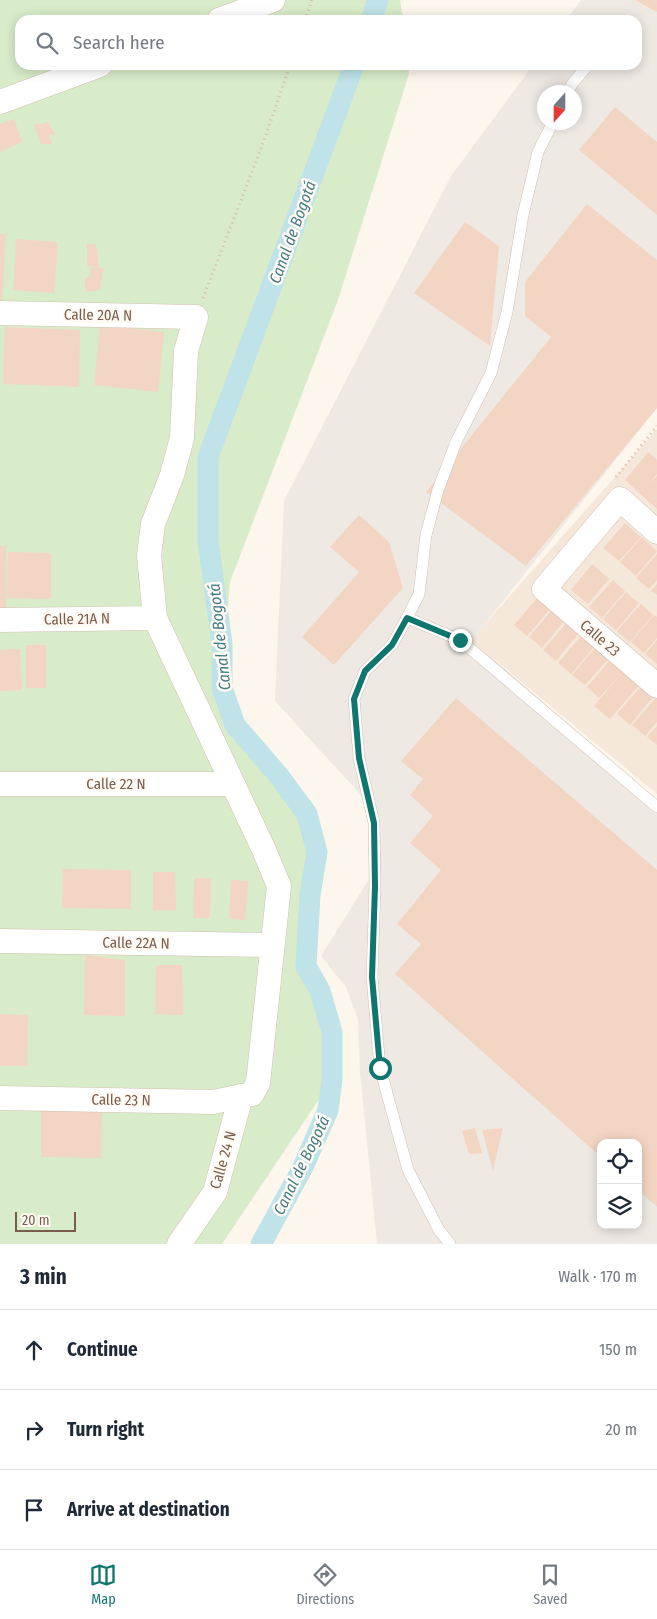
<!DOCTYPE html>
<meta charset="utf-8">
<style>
:root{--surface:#fff;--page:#f2f2f3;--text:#1f2937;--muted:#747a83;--line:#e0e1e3;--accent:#0f766e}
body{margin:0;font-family:"Fira Sans Condensed",sans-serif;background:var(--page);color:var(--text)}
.controls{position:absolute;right:15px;bottom:15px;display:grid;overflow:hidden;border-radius:10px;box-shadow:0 2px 12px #0003}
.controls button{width:45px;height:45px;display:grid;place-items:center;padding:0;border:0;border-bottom:1px solid var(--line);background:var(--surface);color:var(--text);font:25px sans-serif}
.compass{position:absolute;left:537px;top:85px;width:45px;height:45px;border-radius:50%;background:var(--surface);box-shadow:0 2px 12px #0003;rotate:201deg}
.scale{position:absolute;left:15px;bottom:12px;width:61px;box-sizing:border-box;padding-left:5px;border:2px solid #7a5c4d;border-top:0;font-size:14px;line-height:18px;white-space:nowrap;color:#7a5c4d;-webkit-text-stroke:4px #fffaf3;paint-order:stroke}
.stop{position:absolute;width:15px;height:15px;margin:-11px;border:4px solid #0f766e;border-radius:50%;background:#fff}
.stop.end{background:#0f766e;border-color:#fff;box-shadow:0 1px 5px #0008}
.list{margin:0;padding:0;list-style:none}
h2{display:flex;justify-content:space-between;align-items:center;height:65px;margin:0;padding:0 20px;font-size:21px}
h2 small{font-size:16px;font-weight:400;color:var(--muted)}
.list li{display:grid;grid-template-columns:32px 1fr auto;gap:15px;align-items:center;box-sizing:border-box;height:80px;padding:0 20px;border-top:1px solid var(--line)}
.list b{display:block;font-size:19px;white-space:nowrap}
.list em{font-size:16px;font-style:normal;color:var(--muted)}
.icon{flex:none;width:28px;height:28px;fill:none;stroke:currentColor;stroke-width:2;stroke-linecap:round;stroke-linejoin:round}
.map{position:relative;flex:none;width:657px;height:1244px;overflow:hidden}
.search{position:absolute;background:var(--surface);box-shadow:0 2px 12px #0003;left:15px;right:15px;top:15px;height:55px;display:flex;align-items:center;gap:12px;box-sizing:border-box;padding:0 18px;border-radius:15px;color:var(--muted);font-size:19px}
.sheet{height:305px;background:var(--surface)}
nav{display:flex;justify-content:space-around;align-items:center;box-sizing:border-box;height:70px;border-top:1px solid var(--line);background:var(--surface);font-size:14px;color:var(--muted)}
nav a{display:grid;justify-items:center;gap:2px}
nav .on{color:var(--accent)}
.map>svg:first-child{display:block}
</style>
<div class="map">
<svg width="657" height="1244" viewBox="0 0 657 1244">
<rect width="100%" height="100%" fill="#fdf6ec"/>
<path fill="#f5e8da" d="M 657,429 L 657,794 L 471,640 Z"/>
<path fill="#efe9e4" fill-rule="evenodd" d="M 581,0 L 657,0 L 657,408 L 472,640 L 657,802 L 657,1244 L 377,1244 L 360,1072 L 358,1019 L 346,987 L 321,956 L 371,876 L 371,827 L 360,794 L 275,701 L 284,501 L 451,176 L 533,65 L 637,65 L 637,20 L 566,20 ZM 544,92 L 574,92 L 574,122 L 544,122 ZM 601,1143 L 638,1143 L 638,1225 L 601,1225 Z"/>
<path fill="#d8ecc9" d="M 0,0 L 400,0 L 403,20 L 20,20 L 20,65 L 408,65 L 409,74 L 338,300 L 230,582 L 222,688 L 312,835 L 306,966 L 332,1080 L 222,1244 L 0,1244 Z"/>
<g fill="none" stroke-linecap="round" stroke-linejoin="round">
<path stroke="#bfe3e8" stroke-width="21" d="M 371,20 L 378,0
M 261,1244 L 303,1167 L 328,1110 L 332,1080 L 332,1032 L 320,991 L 306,966 L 310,895 L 317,852 L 307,814 L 279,776 L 235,725 L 222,688 L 222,644 L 208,541 L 208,457 L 354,65"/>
</g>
<path fill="#f3d5c3" d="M 635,0 L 657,0 L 657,12 Z
M 615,107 L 657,142 L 657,215 L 579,150 Z
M 14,119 L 22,142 L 0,152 L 0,124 Z
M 48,122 L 55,134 L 49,135 L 52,144 L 41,144 L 34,125 Z
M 587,204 L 657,260 L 657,408 L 526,566 L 426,492 L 551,337 L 525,316 L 525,282 Z
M 465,222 L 499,246 L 490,346 L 414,293 Z
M 0,234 L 6,234 L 2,301 L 0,301 Z
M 16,239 L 58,242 L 54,293 L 13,290 Z
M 87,244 L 96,244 L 99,268 L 87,266 Z
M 91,268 L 103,268 L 100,290 L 85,292 L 85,279 L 91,275 Z
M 100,325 L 164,332 L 158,392 L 94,385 Z
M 5,327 L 80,330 L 79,387 L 3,384 Z
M 648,452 L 657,460 L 657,474 L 648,484 L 657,476 L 657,509 L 625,480 Z
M 359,515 L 389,542 L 403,588 L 334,665 L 302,637 L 359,572 L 330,547 Z
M 625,523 L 641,537 L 619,561 L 603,548 Z
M 642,537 L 657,551 L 636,576 L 620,562 Z
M 0,546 L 6,546 L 6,608 L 0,608 Z
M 8,552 L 51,553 L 51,599 L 7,598 Z
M 657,554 L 657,580 L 649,589 L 636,578 Z
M 592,564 L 609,579 L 588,604 L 571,590 Z
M 613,580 L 625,591 L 602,618 L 589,607 Z
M 657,584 L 657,595 L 651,591 Z
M 626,592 L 639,603 L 616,630 L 603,619 Z
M 538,597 L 551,608 L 527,636 L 514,625 Z
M 641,604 L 653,615 L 630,642 L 617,631 Z
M 553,609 L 565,620 L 542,648 L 529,637 Z
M 654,615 L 657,617 L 657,638 L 644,653 L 631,642 Z
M 567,622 L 579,633 L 556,661 L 543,650 Z
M 581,636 L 594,647 L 571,674 L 558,663 Z
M 657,640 L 657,664 L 645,654 Z
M 26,645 L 46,645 L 46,688 L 26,688 Z
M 596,647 L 609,658 L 585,685 L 572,675 Z
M 20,649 L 22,690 L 0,691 L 0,650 Z
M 610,660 L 641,683 L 610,719 L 594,706 L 621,674 L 599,698 L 587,687 Z
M 641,686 L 653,697 L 630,725 L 617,714 Z
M 657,697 L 657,722 L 645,736 L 632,725 Z
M 456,698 L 657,870 L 657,1207 L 638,1190 L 638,1143 L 601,1143 L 601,1157 L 395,974 L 421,944 L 397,924 L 441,870 L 410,843 L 433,816 L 410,795 L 423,779 L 401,761 Z
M 657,726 L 657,745 L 647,737 Z
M 63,869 L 131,870 L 131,909 L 62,908 Z
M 153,872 L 175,872 L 176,910 L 153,910 Z
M 194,878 L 211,878 L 210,918 L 193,918 Z
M 231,880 L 248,881 L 245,920 L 229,919 Z
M 85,955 L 125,960 L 125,1016 L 84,1015 Z
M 156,965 L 182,965 L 183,1015 L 155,1014 Z
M 0,1014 L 28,1015 L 27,1066 L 0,1066 Z
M 41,1109 L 102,1110 L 101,1158 L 41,1157 Z
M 475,1128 L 482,1153 L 469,1154 L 462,1131 Z
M 503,1128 L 493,1171 L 482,1130 Z"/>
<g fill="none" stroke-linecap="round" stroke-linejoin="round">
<defs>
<path id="lane" d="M 568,92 L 572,84 L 588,65
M 407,618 L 419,594 L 426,535 L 438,490 L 456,442 L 491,373 L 507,312 L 523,215 L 538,152 L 553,122
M 450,1244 L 439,1230 L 408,1170 L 380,1068 L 372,977 L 375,886 L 374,823 L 359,758 L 354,699 L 365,671 L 392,645 L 407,618 L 460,640 L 657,807"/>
<path id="street" d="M 219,20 L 273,0
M 0,102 L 100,65
M 0,313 L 196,317 L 186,351 L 182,438 L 172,475 L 153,524 L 149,555 L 155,618 L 264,850 L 279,886 L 258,1083 L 252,1094 L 213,1102 L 0,1098
M 657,532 L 620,499 L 544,589 L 657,686
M 0,620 L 155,618
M 0,784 L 232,784
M 0,941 L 272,945
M 179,1244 L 215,1192 L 241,1096"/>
</defs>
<use href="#lane" stroke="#d1beb0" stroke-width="12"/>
<use href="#street" stroke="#d1beb0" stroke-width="25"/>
<path stroke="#d9b8a5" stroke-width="3" stroke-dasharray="1 4" stroke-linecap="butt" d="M 305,20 L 312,0
M 203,298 L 262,146 L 290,65
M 616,477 L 657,426"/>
<use href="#lane" stroke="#fff" stroke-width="11"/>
<use href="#street" stroke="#fff" stroke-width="24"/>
</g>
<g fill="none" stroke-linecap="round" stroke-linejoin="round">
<path stroke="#0f766e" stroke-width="6" d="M 380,1068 L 372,977 L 375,886 L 374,823 L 359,758 L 354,699 L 365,671 L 392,645 L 407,618 L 460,640"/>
</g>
<g text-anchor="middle" stroke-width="5" stroke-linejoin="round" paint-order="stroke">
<g font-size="15" fill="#7a5c4d" stroke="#fffaf3">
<text transform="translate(98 315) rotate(1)" y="5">Calle 20A N</text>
<text transform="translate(77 619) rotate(-1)" y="5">Calle 21A N</text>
<text transform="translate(600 638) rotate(41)" y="5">Calle 23</text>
<text x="116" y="789">Calle 22 N</text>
<text transform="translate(136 943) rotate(1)" y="5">Calle 22A N</text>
<text transform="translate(121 1100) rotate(1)" y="5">Calle 23 N</text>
<text transform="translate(223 1160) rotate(-74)" y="5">Calle 24 N</text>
</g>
<g font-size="16" font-style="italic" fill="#437c86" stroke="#fffaf3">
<text transform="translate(292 232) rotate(-70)" y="6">Canal de Bogotá</text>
<text transform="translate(219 637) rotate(-96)" y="6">Canal de Bogotá</text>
<text transform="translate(301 1165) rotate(-64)" y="6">Canal de Bogotá</text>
</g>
</g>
</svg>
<div class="controls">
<button><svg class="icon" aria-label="locate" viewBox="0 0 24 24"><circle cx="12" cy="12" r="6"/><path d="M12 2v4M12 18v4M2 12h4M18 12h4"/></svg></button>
<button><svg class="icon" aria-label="layers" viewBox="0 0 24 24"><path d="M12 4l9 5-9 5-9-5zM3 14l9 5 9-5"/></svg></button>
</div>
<svg class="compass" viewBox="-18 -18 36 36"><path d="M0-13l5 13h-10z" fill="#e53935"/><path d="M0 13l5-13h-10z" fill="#747a83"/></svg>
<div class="scale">20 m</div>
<div class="stop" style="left:380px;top:1068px"></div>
<div class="stop end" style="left:460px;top:640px"></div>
<div class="search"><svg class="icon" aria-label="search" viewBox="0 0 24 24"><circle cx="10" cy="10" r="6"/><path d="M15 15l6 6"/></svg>Search here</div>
</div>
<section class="sheet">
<h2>3 min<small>Walk · 170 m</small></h2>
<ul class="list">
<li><svg class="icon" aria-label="ahead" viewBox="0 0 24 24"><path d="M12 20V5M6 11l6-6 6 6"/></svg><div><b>Continue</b></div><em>150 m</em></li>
<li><svg class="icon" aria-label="right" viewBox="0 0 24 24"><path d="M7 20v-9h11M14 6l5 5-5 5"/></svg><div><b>Turn right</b></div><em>20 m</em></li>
<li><svg class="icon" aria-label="arrive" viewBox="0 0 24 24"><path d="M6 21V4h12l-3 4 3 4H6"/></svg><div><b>Arrive at destination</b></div></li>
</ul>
</section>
<nav>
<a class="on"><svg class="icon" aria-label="map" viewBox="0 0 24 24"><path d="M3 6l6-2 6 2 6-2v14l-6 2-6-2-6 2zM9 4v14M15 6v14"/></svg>Map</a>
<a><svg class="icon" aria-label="directions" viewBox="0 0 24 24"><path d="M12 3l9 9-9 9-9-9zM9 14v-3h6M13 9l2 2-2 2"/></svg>Directions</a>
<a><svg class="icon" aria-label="saved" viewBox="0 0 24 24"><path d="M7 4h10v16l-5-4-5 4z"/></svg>Saved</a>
</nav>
